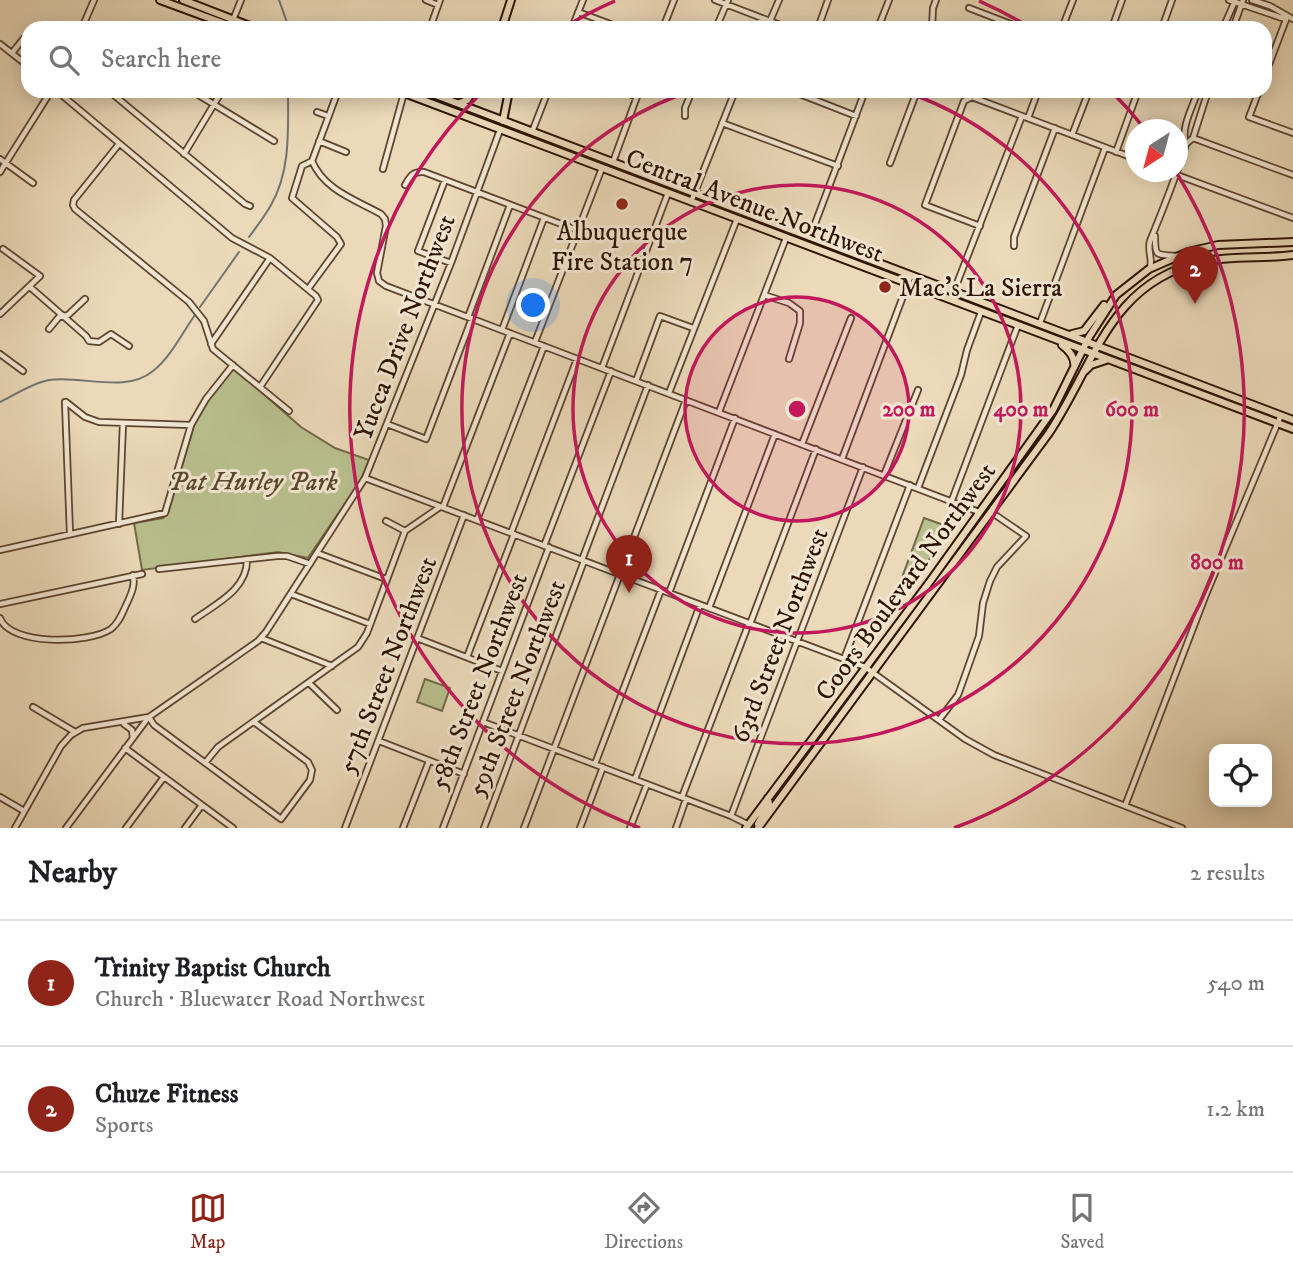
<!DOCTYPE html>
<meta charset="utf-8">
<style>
:root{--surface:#fff;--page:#f2f2f2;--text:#202124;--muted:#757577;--line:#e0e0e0;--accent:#8f2418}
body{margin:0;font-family:"IM FELL DW Pica",serif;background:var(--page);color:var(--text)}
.controls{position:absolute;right:21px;bottom:21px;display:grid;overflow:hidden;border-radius:14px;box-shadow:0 4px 18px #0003}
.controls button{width:63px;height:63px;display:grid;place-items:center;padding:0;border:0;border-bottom:2px solid var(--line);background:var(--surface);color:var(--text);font:35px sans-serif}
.compass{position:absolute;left:1125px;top:119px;width:63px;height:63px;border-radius:50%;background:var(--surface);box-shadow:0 4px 18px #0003;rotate:216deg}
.you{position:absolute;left:534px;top:306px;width:24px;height:24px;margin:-18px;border:5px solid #fff;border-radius:50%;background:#1a73e8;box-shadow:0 0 0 10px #1a73e833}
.badge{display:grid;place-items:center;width:46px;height:46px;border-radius:50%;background:var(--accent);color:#fff;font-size:23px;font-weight:700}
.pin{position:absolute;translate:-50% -58px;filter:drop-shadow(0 2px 4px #0008)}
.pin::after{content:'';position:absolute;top:37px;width:24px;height:21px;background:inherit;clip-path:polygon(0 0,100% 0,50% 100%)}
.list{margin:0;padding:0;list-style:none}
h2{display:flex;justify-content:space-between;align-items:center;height:91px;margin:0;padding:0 28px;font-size:30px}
h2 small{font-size:23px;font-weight:400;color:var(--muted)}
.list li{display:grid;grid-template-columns:46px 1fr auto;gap:21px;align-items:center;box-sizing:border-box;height:126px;padding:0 28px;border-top:2px solid var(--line)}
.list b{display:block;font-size:26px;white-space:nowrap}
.list p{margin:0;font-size:23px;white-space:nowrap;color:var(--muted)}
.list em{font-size:23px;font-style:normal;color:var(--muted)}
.icon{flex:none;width:38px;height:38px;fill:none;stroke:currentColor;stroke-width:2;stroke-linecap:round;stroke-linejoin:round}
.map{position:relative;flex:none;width:1293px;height:828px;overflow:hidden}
.search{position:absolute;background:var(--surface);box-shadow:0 4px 18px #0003;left:21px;right:21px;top:21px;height:77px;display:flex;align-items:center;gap:18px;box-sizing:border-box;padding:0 24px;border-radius:21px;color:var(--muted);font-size:26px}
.sheet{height:343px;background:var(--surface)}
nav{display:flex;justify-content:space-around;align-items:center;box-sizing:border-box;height:98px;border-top:2px solid var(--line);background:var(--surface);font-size:19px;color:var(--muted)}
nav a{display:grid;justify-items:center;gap:4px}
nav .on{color:var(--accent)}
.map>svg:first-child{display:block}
</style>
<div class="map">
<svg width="1293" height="828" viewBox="0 0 1293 828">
<rect width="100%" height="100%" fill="#ebd9b9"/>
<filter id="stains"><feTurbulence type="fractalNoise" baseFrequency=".00286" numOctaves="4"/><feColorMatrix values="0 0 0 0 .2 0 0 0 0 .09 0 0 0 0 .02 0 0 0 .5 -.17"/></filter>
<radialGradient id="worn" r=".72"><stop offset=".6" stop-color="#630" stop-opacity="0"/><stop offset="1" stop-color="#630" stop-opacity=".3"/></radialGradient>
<path fill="#b9bf8e" stroke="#746948" stroke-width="2" d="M 234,368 L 301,427 L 335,448 L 369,460 L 361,480 L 308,558 L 278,552 L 142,570 L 134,523 L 163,518 L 168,513 L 196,419 L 204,404 Z
M 924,518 L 952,528 L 904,594 L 897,591 Z
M 425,679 L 450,688 L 442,711 L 417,702 Z"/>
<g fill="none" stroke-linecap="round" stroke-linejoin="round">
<path stroke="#717570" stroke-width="2" d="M 279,0 L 289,28
M 249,237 C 257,226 265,216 271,205 C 291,170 288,129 288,91
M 200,307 L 239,252
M 0,402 C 15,395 32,383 49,380 C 82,375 125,394 153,371 C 171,357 182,333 195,315"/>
<defs>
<path id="minor" d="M 426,0 L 438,5
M 715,0 L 788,28
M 1229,0 L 1282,18 L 1286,17
M 1252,0 L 1270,6 L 1293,19
M 969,8 L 1021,28
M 578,12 L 621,28
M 233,20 L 241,0
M 770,21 L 779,0
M 82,28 L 94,0
M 430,28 L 440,0
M 572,28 L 583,0
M 663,28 L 674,0
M 716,28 L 728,0
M 758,28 L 761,18
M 818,28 L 828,0
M 878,28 L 889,0
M 932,28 L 933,8 L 936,0
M 1062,28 L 1073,0
M 1112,28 L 1122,0
M 1162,28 L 1172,0
M 1223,28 L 1235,1
M 1233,28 L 1243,0
M 0,44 L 28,66
M 12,53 L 24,38
M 1265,75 L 1287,17
M 57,91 L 232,238 L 270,258 L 316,296 L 318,300 L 260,387
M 109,91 L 245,204 L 250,206
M 192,91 L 274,141
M 622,91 L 637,97
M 792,91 L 856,116
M 956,91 L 1136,159
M 974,91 L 972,97 L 964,101 L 925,205 L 980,226
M 1259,91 L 1249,117 L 1293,133
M 317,112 L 328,116
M 685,116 L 685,108 L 692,91
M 1028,118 L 1038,91
M 722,123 L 838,166
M 532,132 L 548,91
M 1072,135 L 1089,91
M 1193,138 L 1293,175
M 319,141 L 346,152
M 119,144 L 74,200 L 73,205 L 75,209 L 189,302 L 204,321 L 213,349 L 289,411
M 1186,144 L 1193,138 L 1208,91
M 1116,152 L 1138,91
M 184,154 L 222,91
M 0,159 L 33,183
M 312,161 C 324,190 356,200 381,214 L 385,219 L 386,226 L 377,273 L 379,281 L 386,286 L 979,512
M 312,161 L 338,91
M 613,162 L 639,91
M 890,163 L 917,91
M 383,169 L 404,93
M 0,172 L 51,91
M 1169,172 L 1293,218
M 445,180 L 418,251 L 451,263
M 405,185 C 410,176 413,171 424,172 L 577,230
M 691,202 L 735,91
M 1155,236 C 1155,258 1156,254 1177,256
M 810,237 L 865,91
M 1014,246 L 1014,237 L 1055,128
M 1150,268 C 1153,259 1147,250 1150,241 C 1163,209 1176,178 1186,144 C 1180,129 1193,106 1198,91
M 30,287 L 86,336 L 89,341 L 99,342 L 111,334 L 129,346
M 308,289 L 341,244 L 337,237 L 292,198 L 302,166 L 312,161
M 954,291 L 1022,116
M 764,295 L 789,303 L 800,311 L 800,323 L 789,359
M 0,314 L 40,276 L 3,249
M 468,317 L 510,205
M 1040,323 L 1105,148
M 49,329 L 59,317 L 68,315 L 85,299
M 502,330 L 544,218
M 535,342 L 602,168
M 211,344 L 270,258
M 0,354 L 23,371
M 602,368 L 668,193
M 636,381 L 660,316 L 693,328
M 669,393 L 737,219
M 65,402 L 70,534
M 66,402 L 85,417 L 99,422 L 191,425
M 719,412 L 786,238
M 387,424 L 426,439 L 472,318
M 802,444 L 851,318
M 842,459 L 911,275
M 884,475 L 918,390
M 365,478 L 865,667 L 965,739 L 994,755 L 1182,828
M 918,488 L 961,375 L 967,350 L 981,312
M 952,500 L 1018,325
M 443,507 L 510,333
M 477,520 L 544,346
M 386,521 L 405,531
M 119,524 L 123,423
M 511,533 L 577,359
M 544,546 L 611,371
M 0,550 L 165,513 L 191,425 L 206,399 L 233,365
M 317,553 L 386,579
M 582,560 L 648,385
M 159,569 L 277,556 L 287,556 L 310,564
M 669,593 L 735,418
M 291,594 L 370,624
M 0,604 L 142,574
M 709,608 L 775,434
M 0,618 C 10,646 89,644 111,629 C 120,622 123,611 128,601 C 132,592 135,585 133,575
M 195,619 C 216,604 248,589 247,559
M 750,624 L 816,449
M 261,638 L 332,666
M 417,638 L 502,671
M 467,657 L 514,534
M 844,659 L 910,485
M 309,683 L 337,710
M 33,707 L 75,732
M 149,717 L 154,725 L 281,819 L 310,780 L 312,770 L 308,762 L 254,722
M 939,720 L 958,695 L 962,684 L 979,636 L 983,603 L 990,581 L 997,567 L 1026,536 L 991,512
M 483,722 L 731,816 L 749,825
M 124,724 L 132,730 L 133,738
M 379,741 L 464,774
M 125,748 L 233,828
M 205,763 L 218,747 L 358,647 L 367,633 L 405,531 L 440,507
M 595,764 L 661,590
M 635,779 L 700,605
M 0,797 L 24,811
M 682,797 L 749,623
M 1125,806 L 1205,597 L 1281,415
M 731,816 L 863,467
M 15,828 L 61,746 L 71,735 L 83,728 L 149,717 L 258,641 L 266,632 L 365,478 L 451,263 L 500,130
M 66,828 L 148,718
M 126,828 L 164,777
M 185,828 L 202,805
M 345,828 L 464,515
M 403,828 L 429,761
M 443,828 L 549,547
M 484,828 L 584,561
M 524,828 L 686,400
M 580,828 L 603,767
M 630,828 L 647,784
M 676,828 L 686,799"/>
<path id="major" d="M 160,0 L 236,28
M 183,0 L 255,28
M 502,28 L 511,0
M 399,91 L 1293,429
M 425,91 L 1293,420
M 460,103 L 467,100 L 473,91
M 503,121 L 509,91
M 1072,334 L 1084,331 L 1104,305
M 1062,345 C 1070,351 1076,358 1074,368
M 1085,371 L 1091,365 L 1106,360
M 758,824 L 769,804 L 768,798
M 746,828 L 931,580 L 1053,410 L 1089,337 L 1116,295 L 1149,269 L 1188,252 L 1218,245 L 1293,242
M 758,828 L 1049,433 C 1095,364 1109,283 1201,262 C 1232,255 1263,259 1293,255"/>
</defs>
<use href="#minor" stroke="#5d442f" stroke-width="8"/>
<use href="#major" stroke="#2e1301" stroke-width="10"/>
<use href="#minor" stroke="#f2e6d2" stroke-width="4.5"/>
<use href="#major" stroke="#ebd9b9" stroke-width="6"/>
</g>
<circle cx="797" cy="409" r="112" fill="#c2185b" fill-opacity=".12"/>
<g fill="none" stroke="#c2185b" stroke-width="3.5">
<circle cx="797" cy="409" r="112"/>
<circle cx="797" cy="409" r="224"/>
<path d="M903 91A335 335 0 1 1 691 91"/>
<path d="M640 828A447 447 0 0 1 481 93M563 28A447 447 0 0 1 615 1M979 1A447 447 0 0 1 1031 28M1113 93A447 447 0 0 1 1144 128M1176 172A447 447 0 0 1 954 828"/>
</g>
<g fill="#8f2418" stroke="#f2e6d2" stroke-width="2.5">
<circle cx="622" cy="204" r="7"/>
<circle cx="885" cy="287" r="7"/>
</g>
<g text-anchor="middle" stroke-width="6" stroke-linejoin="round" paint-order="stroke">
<g font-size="26" fill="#2e1301" stroke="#f2e6d2">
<text transform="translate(755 205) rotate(21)" y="9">Central Avenue Northwest</text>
<text transform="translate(404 327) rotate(-69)" y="9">Yucca Drive Northwest</text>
<text transform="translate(905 581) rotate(-54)" y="9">Coors Boulevard Northwest</text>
<text transform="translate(779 635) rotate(-69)" y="9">63rd Street Northwest</text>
<text transform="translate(387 665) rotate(-69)" y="9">57th Street Northwest</text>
<text transform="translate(478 681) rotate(-69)" y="9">58th Street Northwest</text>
<text transform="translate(516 688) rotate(-69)" y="9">59th Street Northwest</text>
</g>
<g font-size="26" fill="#2e1301" stroke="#f2e6d2">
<text x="622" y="240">Albuquerque<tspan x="622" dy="30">Fire Station 7</tspan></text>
<text x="899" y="296" text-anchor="start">Mac's La Sierra</text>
</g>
<g font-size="26" font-style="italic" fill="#58472b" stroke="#f2e6d2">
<text x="253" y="490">Pat Hurley Park</text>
</g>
</g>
<circle cx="797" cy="409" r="10" fill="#c2185b" stroke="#f2e6d2" stroke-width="3.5"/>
<g font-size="21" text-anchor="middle" font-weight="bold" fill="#c2185b" stroke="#f2e6d2" stroke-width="6" stroke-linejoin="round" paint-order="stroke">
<text x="909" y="416">200 m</text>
<text x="1021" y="416">400 m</text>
<text x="1132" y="416">600 m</text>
<text x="1217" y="569">800 m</text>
</g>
<rect width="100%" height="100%" filter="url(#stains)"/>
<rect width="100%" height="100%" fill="url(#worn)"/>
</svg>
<div class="controls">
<button><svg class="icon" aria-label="locate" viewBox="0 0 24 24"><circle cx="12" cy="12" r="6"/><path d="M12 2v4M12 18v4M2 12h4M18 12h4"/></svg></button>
</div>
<svg class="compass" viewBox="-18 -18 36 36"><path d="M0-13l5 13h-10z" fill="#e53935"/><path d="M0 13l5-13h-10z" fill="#757577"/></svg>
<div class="you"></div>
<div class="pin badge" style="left:629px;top:593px">1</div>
<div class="pin badge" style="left:1195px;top:304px">2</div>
<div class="search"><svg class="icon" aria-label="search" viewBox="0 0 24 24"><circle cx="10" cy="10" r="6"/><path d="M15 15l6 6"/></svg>Search here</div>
</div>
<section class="sheet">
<h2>Nearby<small>2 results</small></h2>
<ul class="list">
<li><span class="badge">1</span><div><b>Trinity Baptist Church</b><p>Church · Bluewater Road Northwest</p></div><em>540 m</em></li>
<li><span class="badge">2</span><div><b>Chuze Fitness</b><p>Sports</p></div><em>1.2 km</em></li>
</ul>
</section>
<nav>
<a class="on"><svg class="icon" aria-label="map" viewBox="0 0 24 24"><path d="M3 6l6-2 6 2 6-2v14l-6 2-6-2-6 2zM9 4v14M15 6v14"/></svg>Map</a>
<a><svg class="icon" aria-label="directions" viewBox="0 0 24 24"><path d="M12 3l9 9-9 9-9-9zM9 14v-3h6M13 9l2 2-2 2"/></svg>Directions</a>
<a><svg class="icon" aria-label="saved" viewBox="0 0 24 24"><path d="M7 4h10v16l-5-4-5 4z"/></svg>Saved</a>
</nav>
